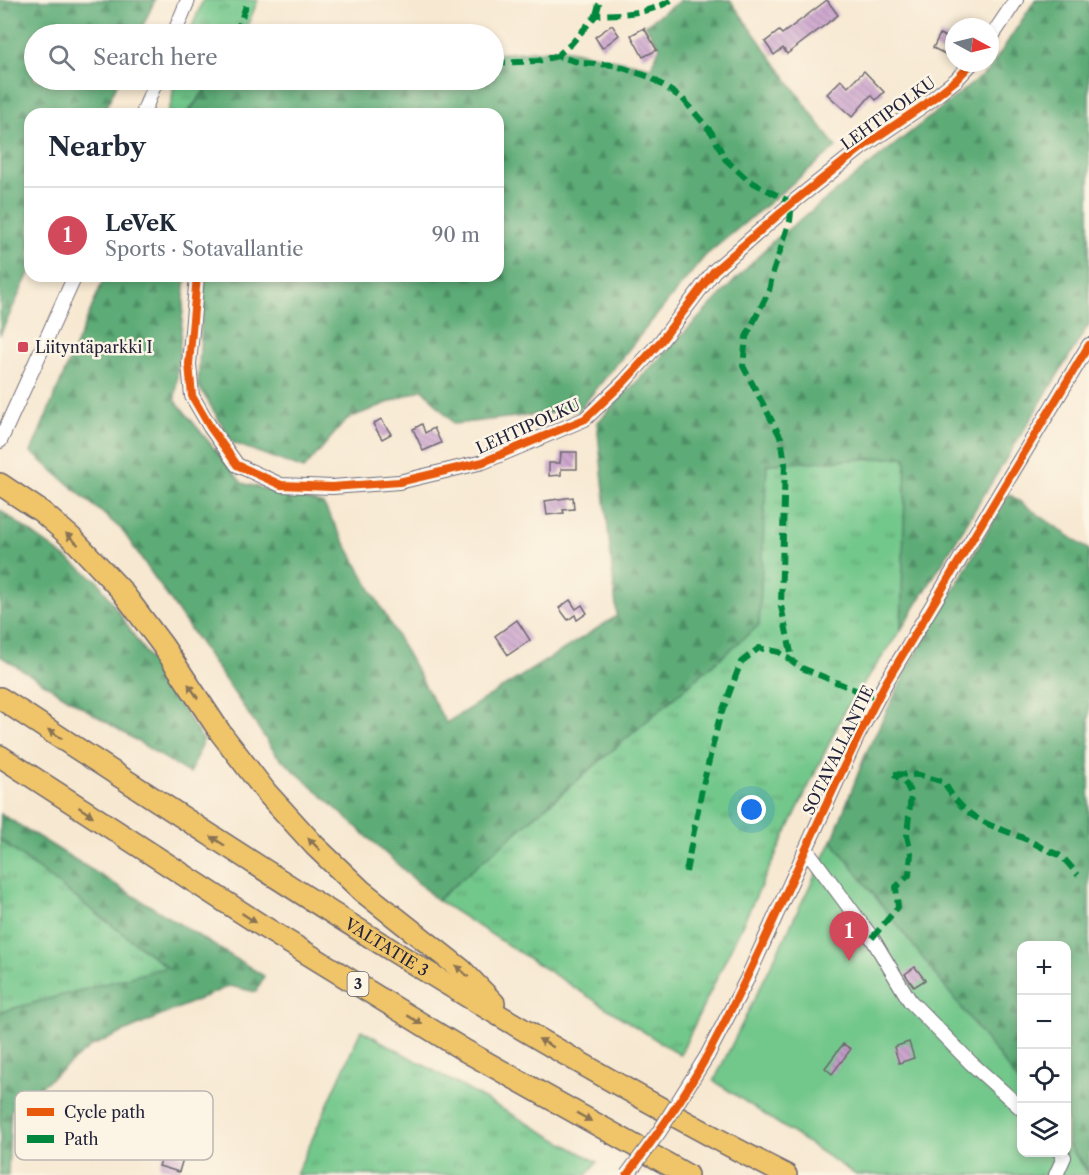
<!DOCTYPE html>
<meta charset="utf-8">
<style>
:root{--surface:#fff;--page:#f2f2f3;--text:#1f2937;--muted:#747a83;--line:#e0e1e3;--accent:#d1495b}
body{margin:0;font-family:"Libre Caslon Text",serif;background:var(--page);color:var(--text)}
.controls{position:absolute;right:18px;bottom:18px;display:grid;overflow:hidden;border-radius:12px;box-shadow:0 3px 9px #0003}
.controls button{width:54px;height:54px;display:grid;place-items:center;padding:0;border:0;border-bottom:2px solid var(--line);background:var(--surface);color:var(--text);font:30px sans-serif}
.compass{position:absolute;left:945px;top:18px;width:54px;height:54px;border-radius:50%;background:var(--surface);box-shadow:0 3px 9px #0003;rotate:97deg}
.you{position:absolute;left:752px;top:810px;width:21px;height:21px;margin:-15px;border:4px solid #fff;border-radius:50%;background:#1a73e8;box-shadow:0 0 0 9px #1a73e833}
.badge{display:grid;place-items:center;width:39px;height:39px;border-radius:50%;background:var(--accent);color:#fff;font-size:20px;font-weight:700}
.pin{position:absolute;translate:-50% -50px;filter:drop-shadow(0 2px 3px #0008)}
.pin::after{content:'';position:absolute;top:32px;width:21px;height:18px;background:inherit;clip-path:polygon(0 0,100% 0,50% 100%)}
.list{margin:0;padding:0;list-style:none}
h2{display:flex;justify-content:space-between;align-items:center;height:78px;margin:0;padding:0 24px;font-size:26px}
h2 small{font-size:20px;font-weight:400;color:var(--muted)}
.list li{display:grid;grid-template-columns:39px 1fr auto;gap:18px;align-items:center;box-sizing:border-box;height:96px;padding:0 24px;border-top:2px solid var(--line)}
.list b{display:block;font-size:22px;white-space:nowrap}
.list p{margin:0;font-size:20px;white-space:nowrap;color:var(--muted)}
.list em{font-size:20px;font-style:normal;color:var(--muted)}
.icon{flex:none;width:33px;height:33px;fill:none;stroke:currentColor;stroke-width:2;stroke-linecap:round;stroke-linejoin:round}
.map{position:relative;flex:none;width:1089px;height:1175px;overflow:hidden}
.search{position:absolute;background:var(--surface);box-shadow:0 3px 9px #0003;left:24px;top:24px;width:480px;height:66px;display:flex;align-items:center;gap:15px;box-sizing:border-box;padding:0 21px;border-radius:33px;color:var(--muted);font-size:22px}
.panel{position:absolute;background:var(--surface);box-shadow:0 3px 9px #0003;left:24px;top:108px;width:480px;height:174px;border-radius:18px}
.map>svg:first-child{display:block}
</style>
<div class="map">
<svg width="1089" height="1175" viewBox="0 0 1089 1175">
<defs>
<pattern id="grass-tufts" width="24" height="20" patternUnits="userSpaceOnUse" patternTransform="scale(1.5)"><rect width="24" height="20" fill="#72c78b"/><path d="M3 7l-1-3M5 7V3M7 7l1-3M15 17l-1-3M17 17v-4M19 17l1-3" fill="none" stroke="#5da173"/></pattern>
<pattern id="forest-firs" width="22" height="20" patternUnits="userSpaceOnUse" patternTransform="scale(1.5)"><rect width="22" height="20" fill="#5dac77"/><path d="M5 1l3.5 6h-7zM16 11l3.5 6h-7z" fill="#4c8c63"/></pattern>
<pattern id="building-back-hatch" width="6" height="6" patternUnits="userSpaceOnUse" patternTransform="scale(1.5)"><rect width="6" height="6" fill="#c69acb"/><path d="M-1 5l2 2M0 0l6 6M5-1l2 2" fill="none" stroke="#a07da6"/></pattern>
</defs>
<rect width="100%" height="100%" fill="#fcf5e5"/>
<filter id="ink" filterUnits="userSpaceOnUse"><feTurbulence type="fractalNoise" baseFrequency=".0167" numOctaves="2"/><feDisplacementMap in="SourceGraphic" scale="12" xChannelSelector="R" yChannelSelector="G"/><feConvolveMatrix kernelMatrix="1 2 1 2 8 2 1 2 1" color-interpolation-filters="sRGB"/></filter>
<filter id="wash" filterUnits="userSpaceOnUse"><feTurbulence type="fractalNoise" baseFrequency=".008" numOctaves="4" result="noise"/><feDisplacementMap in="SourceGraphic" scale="24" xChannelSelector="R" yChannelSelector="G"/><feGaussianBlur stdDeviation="1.35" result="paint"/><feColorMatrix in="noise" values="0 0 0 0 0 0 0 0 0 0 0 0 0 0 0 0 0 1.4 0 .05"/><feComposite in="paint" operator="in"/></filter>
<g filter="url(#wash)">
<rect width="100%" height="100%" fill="#f7e8d1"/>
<path fill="url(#grass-tufts)" stroke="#4a7463" stroke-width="1.5" d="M 203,0 L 258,0 L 244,34 L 189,34 Z
M 174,80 L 213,80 L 186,114 L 167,114 L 172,101 Z
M 907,456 L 901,630 L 845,710 L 680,1055 L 437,900 L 759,625 L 766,464 Z
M 0,840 L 168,968 L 0,1012 Z
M 361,1030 L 597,1162 L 587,1175 L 296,1175 Z"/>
<path fill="url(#forest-firs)" stroke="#406759" stroke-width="1.5" d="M 0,0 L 155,0 L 139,34 L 34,34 L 34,80 L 119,80 L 103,114 L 30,114 L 30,271 L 0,335 Z
M 681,0 L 730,0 L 836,147 L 705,256 L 579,410 L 454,424 L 423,389 L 347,419 L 304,469 L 233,443 L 198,385 L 204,276 L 498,276 L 498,114 L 187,114 L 213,80 L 494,80 L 494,54 L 564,49 L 651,67 L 660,47 L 645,25 Z
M 1035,0 L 1089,0 L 1089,324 L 901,630 L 906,457 L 767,464 L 759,625 L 437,900 L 276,754 L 122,530 L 31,452 L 105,276 L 186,276 L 175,400 L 242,483 L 323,504 L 446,723 L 617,616 L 597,423 L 772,242 L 989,70 Z
M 1009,494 L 1089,550 L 1089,1172 L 1067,1143 L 1066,946 L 1022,946 L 1021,1085 L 832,841 L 866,753 L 908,668 Z
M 0,510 L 98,581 L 203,740 L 190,774 L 0,656 Z
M 1,814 L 264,976 L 256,992 L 229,986 L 92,1046 L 11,1110 L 8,1175 L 0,1175 L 0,1012 L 167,967 L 0,840 Z"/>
<path fill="#72c78b" stroke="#4a7463" stroke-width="1.5" d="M 832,841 L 1021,1085 L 1022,1152 L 1066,1152 L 1067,1143 L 1089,1175 L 856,1175 L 714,1081 Z"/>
<g id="blocks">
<path fill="url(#building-back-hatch)" d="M 827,0 L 838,15 L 787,54 L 783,48 L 774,55 L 765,42 L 779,31 L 782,34 Z
M 612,25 L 619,35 L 602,48 L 595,37 Z
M 644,28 L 657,50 L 643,57 L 631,35 Z
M 940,34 L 954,41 L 947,55 L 933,48 Z
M 864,71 L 884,92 L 876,100 L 871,95 L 852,117 L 827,94 L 841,80 L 848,87 Z
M 381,419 L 391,434 L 382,439 L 373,424 Z
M 422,424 L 425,433 L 434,428 L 441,443 L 423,451 L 413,429 Z
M 561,452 L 577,452 L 577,469 L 561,469 L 561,475 L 549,476 L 549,463 L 560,463 Z
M 573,497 L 574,509 L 563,510 L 564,513 L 547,515 L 545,501 Z
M 570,600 L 576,609 L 582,605 L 587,613 L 577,620 L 575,615 L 568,620 L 559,608 Z
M 517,620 L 530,640 L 508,655 L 495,636 Z
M 915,967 L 925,980 L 914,987 L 905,974 Z
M 909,1042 L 914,1058 L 899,1063 L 894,1047 Z
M 843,1044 L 851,1049 L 832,1074 L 825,1068 Z
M 165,1149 L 184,1155 L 179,1172 L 159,1166 Z"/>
</g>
</g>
<g filter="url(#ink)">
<use href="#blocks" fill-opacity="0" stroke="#6d6770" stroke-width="1.5"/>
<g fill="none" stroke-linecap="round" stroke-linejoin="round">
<defs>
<path id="minor" d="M 174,34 L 188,0
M 990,39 L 1016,0
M 143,114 L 156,80
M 197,276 L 189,364 L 192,396 L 210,427 L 237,465 L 281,485 L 332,487 L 399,482 L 483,462 L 585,419 L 624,382 L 661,341 L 714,271 L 792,203 L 861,148 L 927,103 L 956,80 L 972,63
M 0,441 L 75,276
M 806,849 L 872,938 L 910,1001 L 971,1063 L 1022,1109
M 707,1056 L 746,981 L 857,737 L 885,684 L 1089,345
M 1056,1175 L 1064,1157 L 1060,1152"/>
<g id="highway">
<path d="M 0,484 L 42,512 L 74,540 L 121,590 L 163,646 L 220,732 L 266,792 L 315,846 L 362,891 L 462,970 L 494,1003"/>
<path id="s1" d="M 0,698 C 256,866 513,1035 786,1175"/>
<path d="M 0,756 L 264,927 L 464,1050 L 687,1175"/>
</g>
</defs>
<use href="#minor" stroke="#6d6770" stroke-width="16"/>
<use href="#highway" stroke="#6d6770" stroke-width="24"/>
<use href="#minor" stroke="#fff" stroke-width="14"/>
<use href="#highway" stroke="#f0c469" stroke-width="21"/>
<defs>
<path id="minor-bridge" d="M 627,1175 L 659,1132 L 707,1056"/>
</defs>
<use href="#minor-bridge" stroke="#6d6770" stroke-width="16" stroke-linecap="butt"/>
<use href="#minor-bridge" stroke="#fff" stroke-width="14"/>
<path stroke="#00873e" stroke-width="6" stroke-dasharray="12 6" stroke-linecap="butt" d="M 671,0 C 651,14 620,14 596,15 L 572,43 L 557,56 L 581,63 L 614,65 L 650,77 L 683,99 L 712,133 L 725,159 L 748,180 L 792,203 L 790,221 L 773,272 L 769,291 L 746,337 L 743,366 L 781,438 L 785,463 L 781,606 L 793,662
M 596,15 L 600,0
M 236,34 L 248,0
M 494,63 L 538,61 L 557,56
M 894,774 L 919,775 L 944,782 C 969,829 1001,824 1041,847 C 1048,851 1057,853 1062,857 C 1068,862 1073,870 1078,875
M 686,872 L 702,789 L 719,720 L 741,662 L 759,648 L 779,652 L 802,668 L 877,699
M 872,938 L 898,907 L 896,887 L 909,875 L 911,853 L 907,836 L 911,794 L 906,784 L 894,774"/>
<defs>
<path id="cycleway" d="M 197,276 L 189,364 L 192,396 L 210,427 L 237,465 L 281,485 L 332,487 L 399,482 L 483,462 L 585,419 L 624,382 L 661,341 L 714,271 L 792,203 L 861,148 L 927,103 L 956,80 L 972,63
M 627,1175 C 656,1136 685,1096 708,1054 C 773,933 821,805 885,684 L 1089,345"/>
</defs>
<use href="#cycleway" stroke="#fcf5e5" stroke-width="11"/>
<use href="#cycleway" stroke="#e8590c" stroke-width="8"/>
</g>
<defs><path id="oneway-solid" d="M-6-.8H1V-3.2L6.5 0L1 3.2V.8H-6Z" transform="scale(1.5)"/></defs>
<g fill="#897352">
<use href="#oneway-solid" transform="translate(72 539) rotate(-137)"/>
<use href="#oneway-solid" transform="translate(193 691) rotate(-124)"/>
<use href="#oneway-solid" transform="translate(55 734) rotate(-147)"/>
<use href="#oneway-solid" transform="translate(86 812) rotate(33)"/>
<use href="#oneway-solid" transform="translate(218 841) rotate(-147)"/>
<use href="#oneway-solid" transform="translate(314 844) rotate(-134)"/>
<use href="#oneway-solid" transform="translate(249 918) rotate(33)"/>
<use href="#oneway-solid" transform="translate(462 971) rotate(-138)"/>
<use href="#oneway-solid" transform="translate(415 1020) rotate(31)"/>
<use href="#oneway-solid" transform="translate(546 1043) rotate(-151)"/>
<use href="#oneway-solid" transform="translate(584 1117) rotate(29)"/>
</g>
</g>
<rect fill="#d1495b" stroke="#fcf5e5" stroke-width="2" x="17" y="341" width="12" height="12" rx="3"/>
<g text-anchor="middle" stroke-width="5" stroke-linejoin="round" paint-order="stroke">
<rect fill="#fcf5e5" stroke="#63616e" stroke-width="1.5" x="347.5" y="972" width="21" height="24" rx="4.5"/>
<g font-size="15" font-weight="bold" fill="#22223b">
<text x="358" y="989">3</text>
</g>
<g font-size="16" fill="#22223b" stroke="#fcf5e5">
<text transform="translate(888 113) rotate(-36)" y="6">LEHTIPOLKU</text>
<text transform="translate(528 426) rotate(-24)" y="6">LEHTIPOLKU</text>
<text transform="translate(838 750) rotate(-64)" y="6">SOTAVALLANTIE</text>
<text dy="6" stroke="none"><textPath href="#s1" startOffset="460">VALTATIE 3</textPath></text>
</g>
<g font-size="16" fill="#22223b" stroke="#fcf5e5" text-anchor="start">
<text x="35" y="353">Liityntäparkki I</text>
</g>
</g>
<rect x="15" y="1091" width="198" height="69" rx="9" fill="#fcf5e5" stroke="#bbb6b2" stroke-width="1.5"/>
<rect x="27" y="1108" width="27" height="8" fill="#e8590c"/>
<rect x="27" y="1135" width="27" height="8" fill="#00873e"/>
<g font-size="16" fill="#22223b">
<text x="64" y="1118">Cycle path</text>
<text x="64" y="1145">Path</text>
</g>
</svg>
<div class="controls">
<button>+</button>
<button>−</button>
<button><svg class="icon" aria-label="locate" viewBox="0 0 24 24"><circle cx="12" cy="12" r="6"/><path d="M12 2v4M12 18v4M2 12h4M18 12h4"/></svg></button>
<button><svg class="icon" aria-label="layers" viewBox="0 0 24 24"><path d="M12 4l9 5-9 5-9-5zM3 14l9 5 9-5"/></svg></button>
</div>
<svg class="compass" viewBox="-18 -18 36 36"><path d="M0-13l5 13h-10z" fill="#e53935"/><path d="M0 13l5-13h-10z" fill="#747a83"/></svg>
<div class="you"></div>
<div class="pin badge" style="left:849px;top:961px">1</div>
<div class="search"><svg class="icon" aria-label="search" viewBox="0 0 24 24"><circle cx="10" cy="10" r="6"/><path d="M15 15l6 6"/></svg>Search here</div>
<section class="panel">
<h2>Nearby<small></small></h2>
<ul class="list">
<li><span class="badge">1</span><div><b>LeVeK</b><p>Sports · Sotavallantie</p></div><em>90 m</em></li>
</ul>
</section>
</div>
